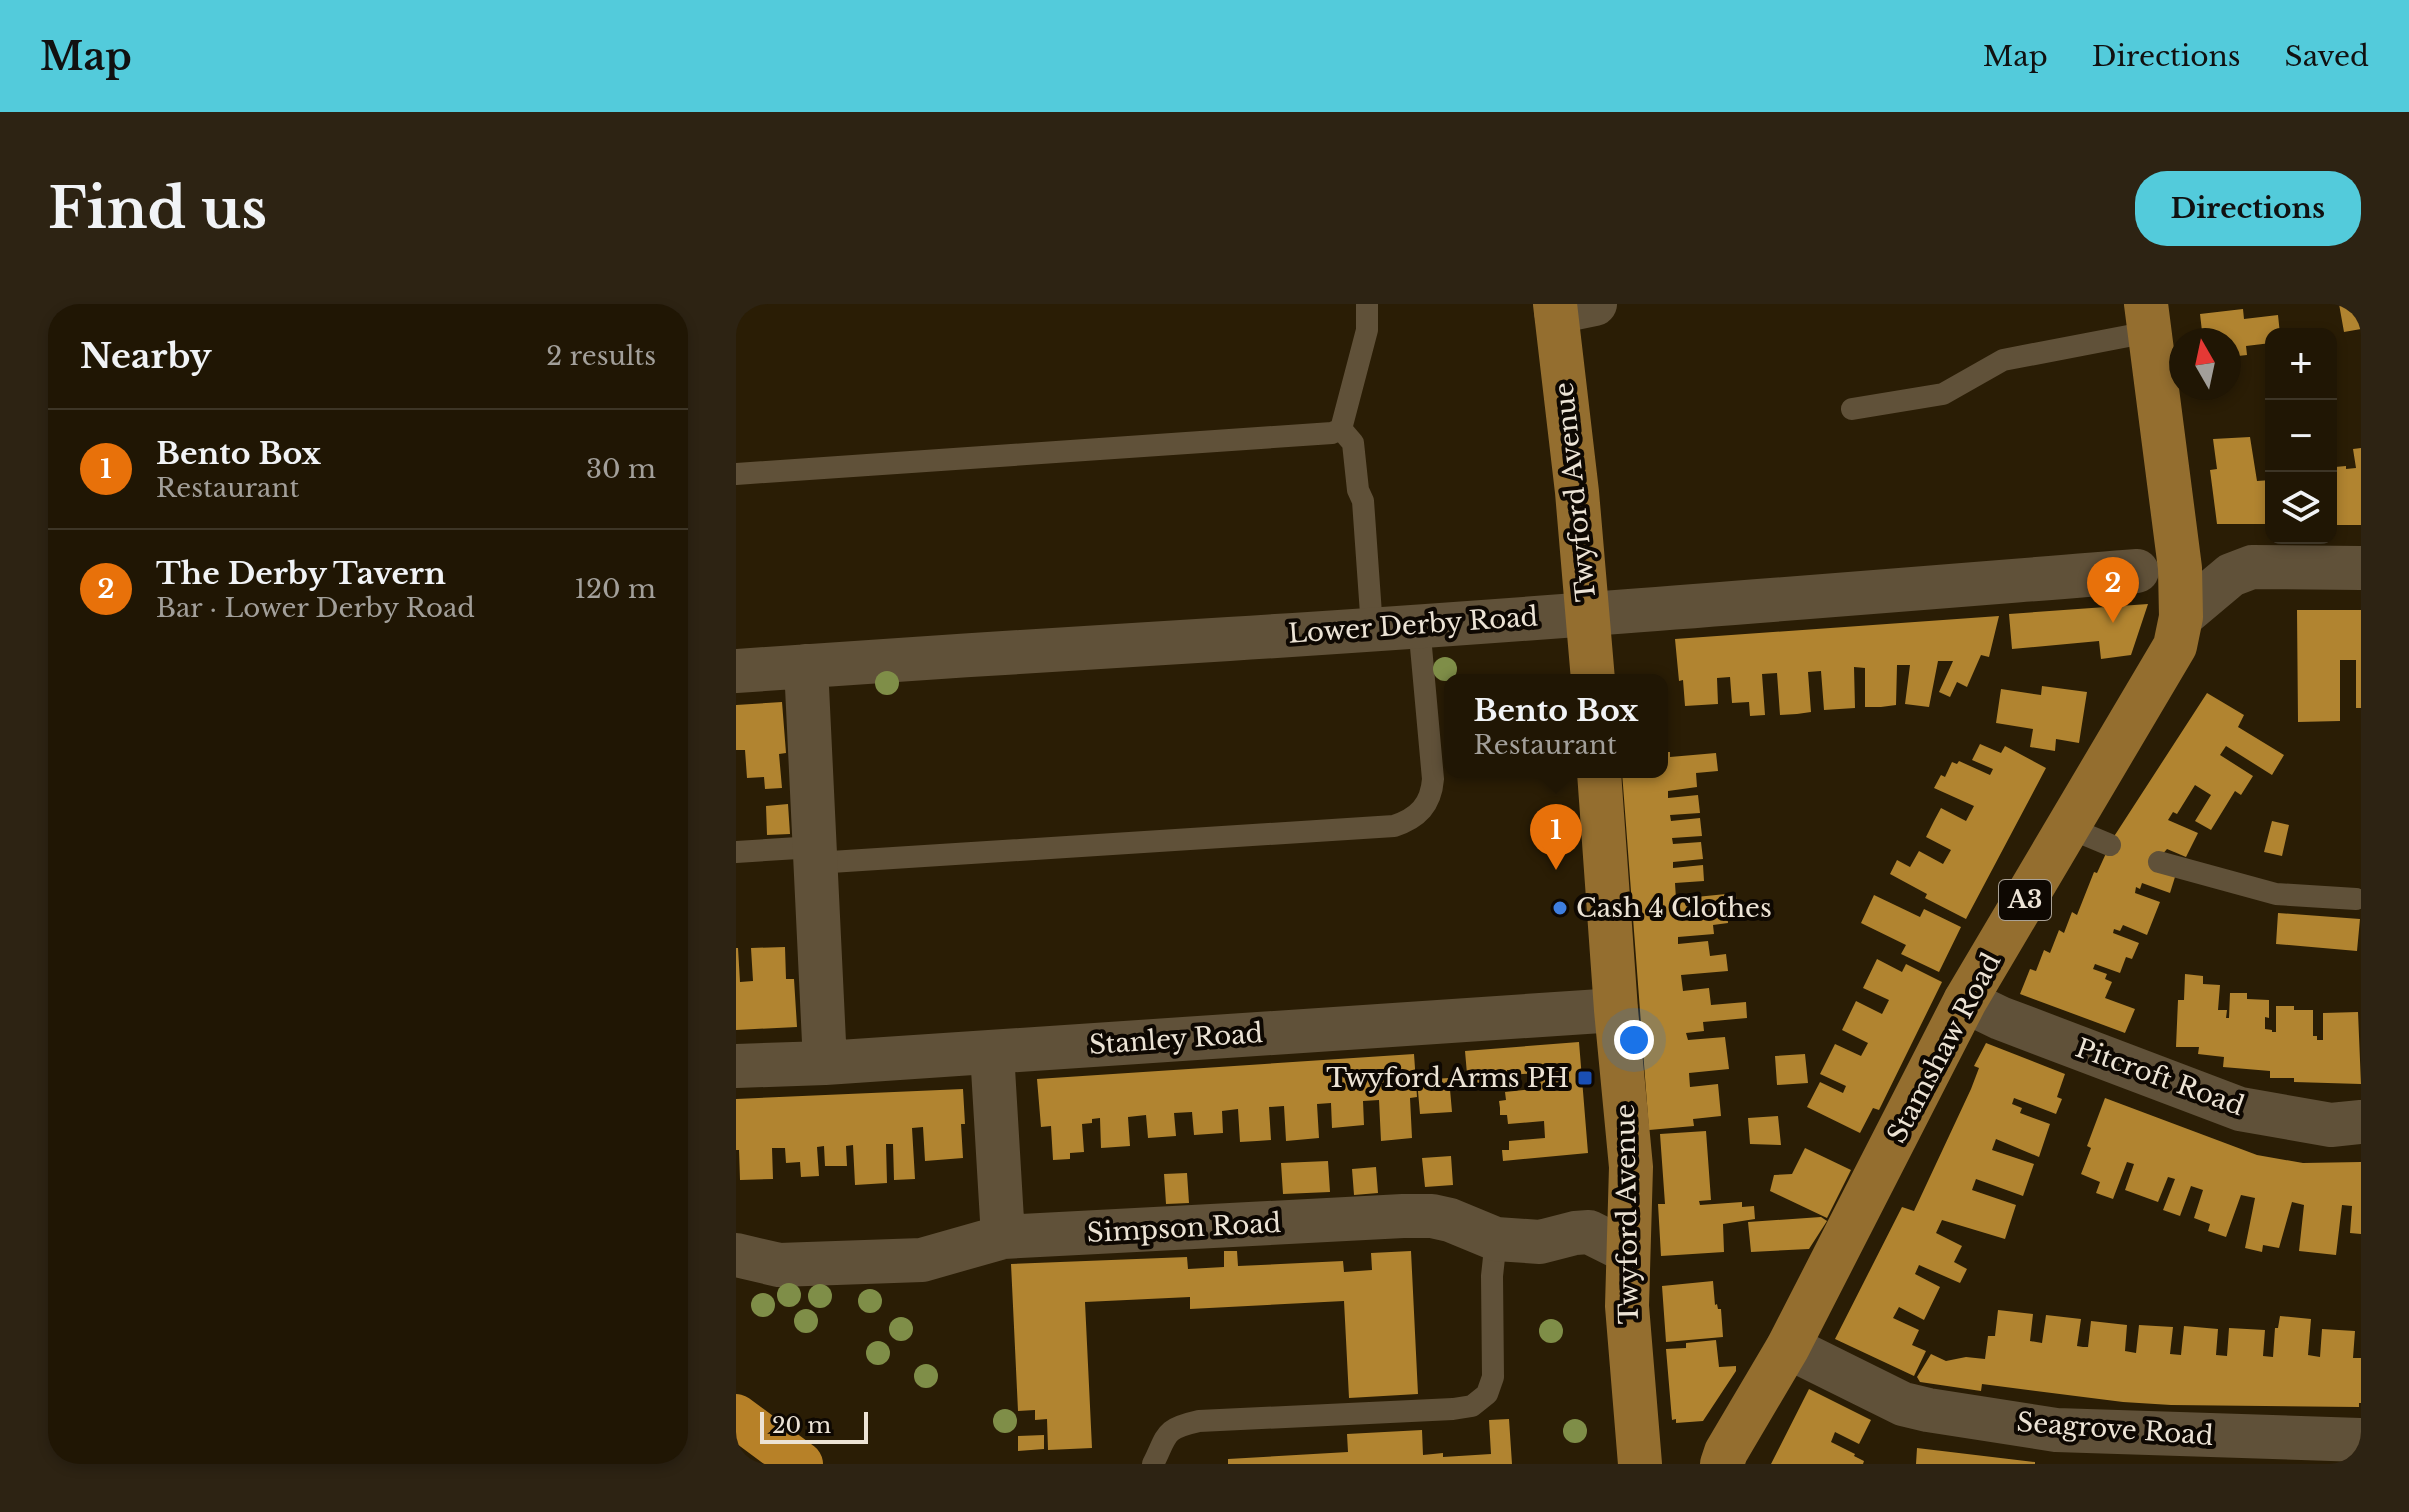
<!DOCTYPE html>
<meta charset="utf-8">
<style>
:root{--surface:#201604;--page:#2d2313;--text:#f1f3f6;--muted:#a29f9a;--line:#3d3526;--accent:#53cbdb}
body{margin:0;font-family:"Libre Baskerville",serif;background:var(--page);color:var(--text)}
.controls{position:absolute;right:24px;top:24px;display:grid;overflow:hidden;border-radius:16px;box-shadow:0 4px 12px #0003}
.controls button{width:72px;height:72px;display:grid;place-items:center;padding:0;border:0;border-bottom:2px solid var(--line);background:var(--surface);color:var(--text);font:40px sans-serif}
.compass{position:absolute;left:1433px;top:24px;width:72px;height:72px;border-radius:50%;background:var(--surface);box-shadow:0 4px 12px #0003;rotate:351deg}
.scale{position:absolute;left:24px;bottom:20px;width:108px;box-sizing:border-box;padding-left:8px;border:4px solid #ece3d5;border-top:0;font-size:22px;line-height:28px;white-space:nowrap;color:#ece3d5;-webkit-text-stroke:6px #0e0802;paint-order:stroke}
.you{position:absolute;left:898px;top:736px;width:28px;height:28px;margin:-20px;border:6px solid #fff;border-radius:50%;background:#1a73e8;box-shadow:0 0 0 12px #1a73e833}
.badge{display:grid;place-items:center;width:52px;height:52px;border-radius:50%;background:var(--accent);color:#fff;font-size:26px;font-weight:700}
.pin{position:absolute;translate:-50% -66px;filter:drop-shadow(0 2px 4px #0008)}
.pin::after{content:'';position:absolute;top:42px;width:28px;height:24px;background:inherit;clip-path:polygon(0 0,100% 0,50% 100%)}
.popup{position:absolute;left:708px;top:370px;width:224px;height:104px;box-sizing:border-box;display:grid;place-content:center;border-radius:16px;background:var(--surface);filter:drop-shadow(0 2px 6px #0005);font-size:26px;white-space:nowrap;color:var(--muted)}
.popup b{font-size:30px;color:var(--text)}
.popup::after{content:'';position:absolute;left:50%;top:100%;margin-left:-16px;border:16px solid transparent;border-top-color:var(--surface)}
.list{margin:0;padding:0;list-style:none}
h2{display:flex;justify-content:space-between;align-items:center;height:104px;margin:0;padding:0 32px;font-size:34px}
h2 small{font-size:26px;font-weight:400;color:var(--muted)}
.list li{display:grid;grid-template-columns:52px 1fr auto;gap:24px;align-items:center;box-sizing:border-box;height:120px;padding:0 32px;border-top:2px solid var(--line)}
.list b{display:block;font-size:30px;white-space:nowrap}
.list p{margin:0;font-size:26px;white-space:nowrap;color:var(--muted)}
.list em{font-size:26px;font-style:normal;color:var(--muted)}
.icon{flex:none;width:44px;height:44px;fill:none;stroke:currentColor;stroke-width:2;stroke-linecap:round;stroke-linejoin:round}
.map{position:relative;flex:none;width:1625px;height:1160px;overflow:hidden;border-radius:32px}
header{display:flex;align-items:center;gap:48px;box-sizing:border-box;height:112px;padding:0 40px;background:var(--accent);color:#111}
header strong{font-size:38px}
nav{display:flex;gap:44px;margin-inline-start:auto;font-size:28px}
.intro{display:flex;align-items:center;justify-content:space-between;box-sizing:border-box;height:192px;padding:0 48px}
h1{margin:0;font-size:56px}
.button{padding:20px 36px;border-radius:32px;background:var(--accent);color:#111;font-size:28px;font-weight:700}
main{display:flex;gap:48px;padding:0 48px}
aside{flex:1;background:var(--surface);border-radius:32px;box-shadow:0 4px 12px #0003}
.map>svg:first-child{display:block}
</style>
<header>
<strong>Map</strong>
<nav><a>Map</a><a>Directions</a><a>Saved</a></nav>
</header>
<div class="intro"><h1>Find us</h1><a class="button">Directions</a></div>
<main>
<aside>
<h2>Nearby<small>2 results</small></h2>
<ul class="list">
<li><span class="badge" style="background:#e8710a">1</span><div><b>Bento Box</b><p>Restaurant</p></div><em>30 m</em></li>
<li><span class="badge" style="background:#e8710a">2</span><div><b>The Derby Tavern</b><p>Bar · Lower Derby Road</p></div><em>120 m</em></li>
</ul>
</aside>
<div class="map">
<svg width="1625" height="1160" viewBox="0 0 1625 1160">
<rect width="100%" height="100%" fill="#2a1d05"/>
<path fill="#b18430" d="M 1603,0 L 1625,0 L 1625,25 L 1608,28 Z
M 1507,5 L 1508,15 L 1542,11 L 1544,30 L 1535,30 L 1535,39 L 1510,42 L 1511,51 L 1493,53 L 1493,36 L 1467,36 L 1464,10 Z
M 1514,133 L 1521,177 L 1535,176 L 1535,220 L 1481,220 L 1474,166 L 1481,165 L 1477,135 Z
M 1625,144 L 1625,221 L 1595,221 L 1595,146 L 1599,163 L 1610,162 L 1610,165 L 1620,164 L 1617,145 Z
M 1412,300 L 1395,351 L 1365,355 L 1363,337 L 1276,345 L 1273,310 Z
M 1561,306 L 1625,306 L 1625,404 L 1620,404 L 1620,356 L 1604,356 L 1604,417 L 1562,418 Z
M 1263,312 L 1253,353 L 1245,351 L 1231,383 L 1221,378 L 1214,393 L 1203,388 L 1217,357 L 1202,357 L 1193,403 L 1169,400 L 1174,361 L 1161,361 L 1160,401 L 1145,403 L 1129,403 L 1129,364 L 1118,363 L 1119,404 L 1088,406 L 1085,367 L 1072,368 L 1075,408 L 1061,410 L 1044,411 L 1041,369 L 1026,370 L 1029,411 L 1014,412 L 1013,398 L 996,399 L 994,373 L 981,374 L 982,400 L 949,402 L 947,376 L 943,377 L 939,335 Z
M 1306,382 L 1351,388 L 1343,439 L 1320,435 L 1319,447 L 1294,443 L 1297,425 L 1260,419 L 1265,385 L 1305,391 Z
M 1471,389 L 1508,411 L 1502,423 L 1548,451 L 1536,471 L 1490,442 L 1484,451 L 1517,472 L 1505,491 L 1499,487 L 1475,526 L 1459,517 L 1475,491 L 1459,481 L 1441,510 L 1437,508 L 1432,516 L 1462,529 L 1450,553 L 1431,545 L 1425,552 L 1439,573 L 1434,589 L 1406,579 L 1404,585 L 1400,583 L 1399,589 L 1424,598 L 1411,631 L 1387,621 L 1384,627 L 1378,625 L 1377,629 L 1403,639 L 1396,655 L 1390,653 L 1384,669 L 1359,660 L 1357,665 L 1371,670 L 1369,675 L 1376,678 L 1369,694 L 1399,705 L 1389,729 L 1284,690 L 1294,665 L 1300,667 L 1308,646 L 1314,649 L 1323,626 L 1328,629 L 1336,608 L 1341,611 L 1358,568 L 1361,569 L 1377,534 Z
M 46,398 L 50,449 L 43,450 L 46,484 L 29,485 L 28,473 L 11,474 L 9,446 L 0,446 L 0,401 Z
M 1244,440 L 1265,449 L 1269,442 L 1310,464 L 1230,615 L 1189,594 L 1191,590 L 1154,570 L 1161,556 L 1174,563 L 1183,547 L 1207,560 L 1215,546 L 1190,533 L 1198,517 L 1205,504 L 1230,517 L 1238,502 L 1198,484 L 1205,471 L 1209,473 L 1216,458 L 1221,460 L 1223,457 L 1254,471 L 1257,465 L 1236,456 Z
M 926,448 L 934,448 L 934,453 L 980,449 L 982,467 L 960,469 L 961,483 L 932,487 L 932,494 L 962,491 L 964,509 L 934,511 L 935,517 L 964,514 L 966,532 L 936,534 L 937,540 L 965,538 L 967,555 L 937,558 L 937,564 L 967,561 L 968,577 L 939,579 L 940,595 L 1000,589 L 1002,604 L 991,605 L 992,619 L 977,621 L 978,630 L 942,633 L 942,640 L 972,637 L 974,652 L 990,650 L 992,667 L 945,671 L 947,687 L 973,684 L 975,701 L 1010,698 L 1011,714 L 967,718 L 968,727 L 950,729 L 952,736 L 989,733 L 993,765 L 953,769 L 954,783 L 982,780 L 985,812 L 957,815 L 958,822 L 913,826 L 886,468 L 926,468 Z
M 52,500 L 54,530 L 31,531 L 30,502 Z
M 1536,517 L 1553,521 L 1546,552 L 1528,548 Z
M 1138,591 L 1184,613 L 1188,605 L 1225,623 L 1203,668 L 1165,650 L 1170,641 L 1125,619 Z
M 1542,609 L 1624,615 L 1621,647 L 1540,640 Z
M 49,643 L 50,675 L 58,675 L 61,723 L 0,726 L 0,644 L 2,644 L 4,678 L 17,677 L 15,644 Z
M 1141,655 L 1166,668 L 1170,660 L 1206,678 L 1143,806 L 1137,804 L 1124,829 L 1071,803 L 1084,778 L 1107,789 L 1110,782 L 1084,770 L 1099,740 L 1125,752 L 1132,739 L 1106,726 L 1120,697 L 1146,710 L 1153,696 L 1127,684 Z
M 1449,670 L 1467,672 L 1467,680 L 1484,681 L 1482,706 L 1491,706 L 1490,714 L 1493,714 L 1494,689 L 1511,689 L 1511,695 L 1533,696 L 1533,714 L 1529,713 L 1529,725 L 1536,726 L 1536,728 L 1540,728 L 1540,702 L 1558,702 L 1558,706 L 1577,706 L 1577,732 L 1581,732 L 1581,736 L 1587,736 L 1587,709 L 1622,708 L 1625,780 L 1558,778 L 1558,774 L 1534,774 L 1534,767 L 1487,763 L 1488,753 L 1462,750 L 1463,743 L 1440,743 L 1442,696 L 1448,696 Z
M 843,738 L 852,849 L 767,857 L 766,846 L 773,846 L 773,837 L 809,834 L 808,817 L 772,820 L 771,811 L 764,811 L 764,804 L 763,797 L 770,796 L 769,788 L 805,784 L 804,775 L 801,776 L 800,769 L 774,771 L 774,766 L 771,766 L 772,778 L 741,781 L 740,769 L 731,770 L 729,747 Z
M 1250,739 L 1329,770 L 1321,793 L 1326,795 L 1320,810 L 1278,794 L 1276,800 L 1286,804 L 1284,809 L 1314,820 L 1303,853 L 1260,835 L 1256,846 L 1298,860 L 1287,892 L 1240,875 L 1236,886 L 1280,901 L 1269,935 L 1206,916 L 1200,929 L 1226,942 L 1218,958 L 1231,965 L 1224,979 L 1183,961 L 1179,970 L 1204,983 L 1188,1016 L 1163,1003 L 1157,1014 L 1183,1026 L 1176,1041 L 1190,1047 L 1178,1072 L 1099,1035 L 1166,903 L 1178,907 L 1235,785 L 1243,764 L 1238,762 Z
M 678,750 L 681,793 L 674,794 L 676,834 L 645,837 L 643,796 L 627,797 L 628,821 L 596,824 L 595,799 L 581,800 L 583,834 L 550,837 L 548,802 L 533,803 L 535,836 L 521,837 L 504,838 L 502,805 L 486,807 L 487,829 L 458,831 L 456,808 L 438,809 L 440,832 L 412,834 L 410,811 L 392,813 L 394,842 L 365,844 L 364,814 L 356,815 L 356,819 L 346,820 L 348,848 L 334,849 L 334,855 L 317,856 L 315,822 L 305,823 L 301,775 Z
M 1069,750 L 1072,779 L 1041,781 L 1039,752 Z
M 713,774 L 716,808 L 684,810 L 681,776 Z
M 227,785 L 229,820 L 225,820 L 227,854 L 189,857 L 187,823 L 176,824 L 179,875 L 158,876 L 157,840 L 150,840 L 151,879 L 119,881 L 117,841 L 110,842 L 111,862 L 89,862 L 88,842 L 81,843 L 83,872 L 65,873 L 64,858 L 50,859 L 49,844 L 36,844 L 37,875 L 4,876 L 3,846 L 0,846 L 0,795 Z
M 1369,794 L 1521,851 L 1567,859 L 1625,858 L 1625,930 L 1614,929 L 1616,902 L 1606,901 L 1600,951 L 1563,947 L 1568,901 L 1556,898 L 1543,944 L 1527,941 L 1526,948 L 1509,944 L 1519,894 L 1505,891 L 1490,933 L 1472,927 L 1474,920 L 1458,914 L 1467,886 L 1455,882 L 1444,912 L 1427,906 L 1439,875 L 1432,873 L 1422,898 L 1389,886 L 1398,860 L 1391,858 L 1377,895 L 1360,889 L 1364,878 L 1345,870 L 1355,844 L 1351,842 Z
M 1042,812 L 1045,841 L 1014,840 L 1012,814 Z
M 970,827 L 975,896 L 963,897 L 964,901 L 1006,898 L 1006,903 L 1018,902 L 1019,915 L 987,920 L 988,948 L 925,952 L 922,900 L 929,900 L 924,830 Z
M 1069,844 L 1115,866 L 1091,914 L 1034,887 L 1038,871 L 1056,870 Z
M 715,852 L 717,881 L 689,883 L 686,854 Z
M 592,857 L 594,888 L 547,890 L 545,859 Z
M 640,863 L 642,889 L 618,891 L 616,865 Z
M 451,869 L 453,899 L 430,900 L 428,870 Z
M 1085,913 L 1091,917 L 1073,945 L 1015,948 L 1012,918 Z
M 488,947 L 501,947 L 502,962 L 607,957 L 608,968 L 636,966 L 635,949 L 675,947 L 682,1090 L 613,1094 L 608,997 L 454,1005 L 454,993 L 349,998 L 356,1144 L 312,1146 L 311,1115 L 299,1116 L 299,1106 L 282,1107 L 275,960 L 451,953 L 452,965 L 488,963 Z
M 977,977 L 979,1001 L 981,1000 L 982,1005 L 985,1005 L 987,1033 L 930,1038 L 926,982 Z
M 1262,1006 L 1297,1010 L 1294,1037 L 1306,1039 L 1310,1011 L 1345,1015 L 1341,1042 L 1347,1043 L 1352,1043 L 1355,1017 L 1391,1021 L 1389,1047 L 1400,1049 L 1403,1021 L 1437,1023 L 1434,1050 L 1445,1051 L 1448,1022 L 1482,1025 L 1480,1051 L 1491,1052 L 1493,1024 L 1529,1026 L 1527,1052 L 1537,1053 L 1539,1024 L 1542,1024 L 1544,1012 L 1575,1015 L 1572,1051 L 1584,1053 L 1586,1025 L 1619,1027 L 1617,1054 L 1625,1054 L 1625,1099 L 1623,1099 L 1623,1103 L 1435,1101 L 1387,1098 L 1246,1080 L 1245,1087 L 1184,1078 L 1181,1073 L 1195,1050 L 1210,1057 L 1230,1053 L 1249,1055 L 1252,1032 L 1259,1032 Z
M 980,1036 L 983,1063 L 1000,1062 L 1000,1067 L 967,1117 L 940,1119 L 940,1115 L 936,1116 L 930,1045 L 950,1044 L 950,1039 Z
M 1073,1085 L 1135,1116 L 1123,1140 L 1099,1128 L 1095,1138 L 1119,1150 L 1118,1152 L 1128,1157 L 1127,1160 L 1035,1160 Z
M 773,1115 L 776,1160 L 492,1160 L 492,1155 L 612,1148 L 611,1130 L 686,1126 L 687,1151 L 707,1149 L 707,1153 L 755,1150 L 753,1116 Z
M 308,1131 L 308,1145 L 282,1147 L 282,1132 Z
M 1181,1144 L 1299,1158 L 1299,1160 L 1180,1160 Z"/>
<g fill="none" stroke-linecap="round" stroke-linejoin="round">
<path stroke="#605139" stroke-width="22" d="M 631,0 L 631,26 L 605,125 L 617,139 L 622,186 L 627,197 L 636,324
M 1116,105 L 1207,90 L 1267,56 L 1413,28
M 0,170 L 596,129 L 605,125
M 1331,523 L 1374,541
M 0,548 L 78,543
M 1423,558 L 1540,590 L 1620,595
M 79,559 L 658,522 C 682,514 695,501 697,475 L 683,321
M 417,1160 C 432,1130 427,1125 463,1117 L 717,1105 L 736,1102 L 751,1090 L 757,1073 L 756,972 L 760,935"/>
<path stroke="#605139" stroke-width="44" d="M 820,8 L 859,0
M 1445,313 L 1495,271 L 1516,263 L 1625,264
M 70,362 L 89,759
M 0,367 C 164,355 329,345 493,335 C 796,316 1099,291 1401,267
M 1229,697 L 1264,714 L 1504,805 L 1595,821 L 1625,818
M 256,748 L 267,933
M 0,762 L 89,759 L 880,706
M 0,951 L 43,961 L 186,956 L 267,933 L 667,912 L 696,912 L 714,916 L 760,935 L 804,938 L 839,929 L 853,928 L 891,947
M 1052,1043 L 1167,1100 L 1192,1106 L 1320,1126 L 1625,1136"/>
<path stroke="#946e2f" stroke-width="44" d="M 819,0 L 841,188 L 857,376
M 863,468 L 880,706 L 895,863 L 891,1002 L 904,1160
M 986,1160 L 990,1148 L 1052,1043 L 1229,697 L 1439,342 L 1445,313 L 1444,264 L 1410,0"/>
<path stroke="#b78128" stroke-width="44" d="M 0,1112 L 65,1160"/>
</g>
<g fill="#7f8e48">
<circle cx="709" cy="365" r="12"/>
<circle cx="151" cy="379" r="12"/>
<circle cx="53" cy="991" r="12"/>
<circle cx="84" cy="992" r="12"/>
<circle cx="134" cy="997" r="12"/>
<circle cx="27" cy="1001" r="12"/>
<circle cx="70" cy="1017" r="12"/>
<circle cx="165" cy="1025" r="12"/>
<circle cx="815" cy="1027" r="12"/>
<circle cx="142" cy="1049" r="12"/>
<circle cx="190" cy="1072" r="12"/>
<circle cx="269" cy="1117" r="12"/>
<circle cx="839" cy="1127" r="12"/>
</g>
<circle fill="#3f7fe0" stroke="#0e0802" stroke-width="3" cx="824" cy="604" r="8"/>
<rect fill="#1a4fb4" stroke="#0e0802" stroke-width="3" x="841" y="766" width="16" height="16" rx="4"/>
<g text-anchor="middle" stroke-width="8" stroke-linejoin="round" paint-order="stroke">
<rect fill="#0e0802" stroke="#a9a196" stroke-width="2" x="1263" y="576" width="52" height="40" rx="6"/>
<g font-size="24" font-weight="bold" fill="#ece3d5">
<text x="1289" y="604">A3</text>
</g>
<g font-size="26" fill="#ece3d5" stroke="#0e0802">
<text transform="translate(839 188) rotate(-96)" y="9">Twyford Avenue</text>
<text transform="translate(677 321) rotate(-4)" y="9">Lower Derby Road</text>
<text transform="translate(440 735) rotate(-4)" y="9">Stanley Road</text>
<text transform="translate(1208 744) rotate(-62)" y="9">Stamshaw Road</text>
<text transform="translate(1424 773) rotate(20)" y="9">Pitcroft Road</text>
<text transform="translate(891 910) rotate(-91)" y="9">Twyford Avenue</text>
<text transform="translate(448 924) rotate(-3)" y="9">Simpson Road</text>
<text transform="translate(1379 1125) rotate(4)" y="9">Seagrove Road</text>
</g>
<g font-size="26" fill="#ece3d5" stroke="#0e0802" text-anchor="start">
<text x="840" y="613">Cash 4 Clothes</text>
<text x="833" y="783" text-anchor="end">Twyford Arms PH</text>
</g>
</g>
</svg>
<div class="controls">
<button>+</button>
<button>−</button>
<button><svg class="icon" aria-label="layers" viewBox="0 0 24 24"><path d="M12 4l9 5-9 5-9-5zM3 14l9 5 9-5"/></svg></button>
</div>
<svg class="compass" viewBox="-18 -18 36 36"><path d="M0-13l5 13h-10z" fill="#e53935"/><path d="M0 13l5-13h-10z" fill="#a29f9a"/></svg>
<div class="scale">20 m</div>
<div class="you"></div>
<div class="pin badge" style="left:820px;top:566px;background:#e8710a">1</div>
<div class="popup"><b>Bento Box</b>Restaurant</div>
<div class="pin badge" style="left:1377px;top:319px;background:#e8710a">2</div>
</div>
</main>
